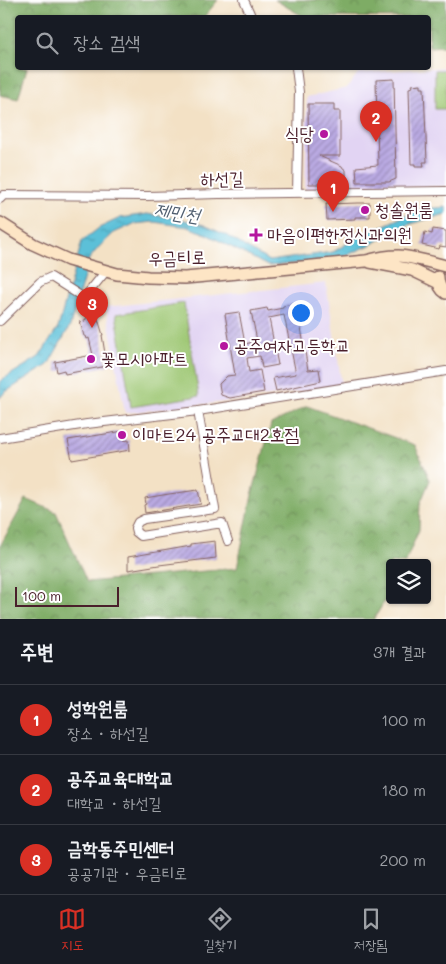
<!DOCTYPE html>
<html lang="ko">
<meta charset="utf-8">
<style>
:root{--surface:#171b24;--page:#20242c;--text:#f1f3f6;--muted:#9ea1a6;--line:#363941;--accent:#d93025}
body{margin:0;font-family:Mali,"Poor Story",sans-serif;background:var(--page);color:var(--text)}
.controls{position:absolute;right:15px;bottom:15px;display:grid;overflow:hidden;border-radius:5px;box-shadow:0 1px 4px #0004}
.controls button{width:45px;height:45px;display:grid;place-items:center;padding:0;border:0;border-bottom:1px solid var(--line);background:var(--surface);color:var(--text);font:25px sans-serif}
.scale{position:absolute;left:15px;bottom:12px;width:104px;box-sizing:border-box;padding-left:5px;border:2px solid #4a1f2b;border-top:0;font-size:14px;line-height:18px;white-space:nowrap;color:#4a1f2b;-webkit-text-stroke:4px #fff;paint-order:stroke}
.you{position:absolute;left:300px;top:312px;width:18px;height:18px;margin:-12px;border:4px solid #fff;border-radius:50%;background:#1a73e8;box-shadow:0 0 0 8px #1a73e833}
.badge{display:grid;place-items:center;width:32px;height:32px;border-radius:50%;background:var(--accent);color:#fff;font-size:16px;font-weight:700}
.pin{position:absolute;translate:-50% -41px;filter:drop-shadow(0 1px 2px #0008)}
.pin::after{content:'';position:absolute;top:26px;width:18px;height:15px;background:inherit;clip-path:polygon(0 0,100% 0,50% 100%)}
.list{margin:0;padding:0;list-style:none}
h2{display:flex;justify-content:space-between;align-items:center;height:65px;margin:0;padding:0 20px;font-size:21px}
h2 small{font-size:16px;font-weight:400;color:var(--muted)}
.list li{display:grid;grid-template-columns:32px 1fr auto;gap:15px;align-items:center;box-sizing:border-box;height:70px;padding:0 20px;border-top:1px solid var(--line)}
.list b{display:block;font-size:19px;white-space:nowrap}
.list p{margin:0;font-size:16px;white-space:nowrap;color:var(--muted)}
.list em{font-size:16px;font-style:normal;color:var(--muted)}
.icon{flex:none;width:28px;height:28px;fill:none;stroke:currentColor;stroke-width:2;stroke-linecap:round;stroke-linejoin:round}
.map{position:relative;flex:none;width:446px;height:619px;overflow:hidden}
.search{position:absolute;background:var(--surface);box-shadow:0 1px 4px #0004;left:15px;right:15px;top:15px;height:55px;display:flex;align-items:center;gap:12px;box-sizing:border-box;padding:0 18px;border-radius:5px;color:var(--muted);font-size:19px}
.sheet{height:275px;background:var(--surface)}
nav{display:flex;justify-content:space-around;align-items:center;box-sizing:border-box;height:70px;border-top:1px solid var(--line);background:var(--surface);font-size:14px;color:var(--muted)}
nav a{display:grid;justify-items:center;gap:2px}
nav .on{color:var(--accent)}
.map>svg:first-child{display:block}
</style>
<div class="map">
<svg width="446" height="619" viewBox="0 0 446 619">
<defs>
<pattern id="forest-crowns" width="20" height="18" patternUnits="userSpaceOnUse" patternTransform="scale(1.25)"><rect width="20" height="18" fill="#7eac65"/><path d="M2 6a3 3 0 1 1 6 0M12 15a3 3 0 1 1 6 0" fill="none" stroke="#698b53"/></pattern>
<pattern id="water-ripples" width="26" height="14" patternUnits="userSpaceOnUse" patternTransform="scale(1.25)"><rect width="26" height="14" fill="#5bc0d8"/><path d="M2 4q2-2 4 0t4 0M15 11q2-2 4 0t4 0" fill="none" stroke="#4d9baf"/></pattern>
<pattern id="building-hatch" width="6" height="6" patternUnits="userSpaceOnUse" patternTransform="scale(1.25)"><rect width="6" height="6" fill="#baaae3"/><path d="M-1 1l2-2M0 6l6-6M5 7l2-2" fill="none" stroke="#998ab8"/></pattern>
</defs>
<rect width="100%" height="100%" fill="#fff"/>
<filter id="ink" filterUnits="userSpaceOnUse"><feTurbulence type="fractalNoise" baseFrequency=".02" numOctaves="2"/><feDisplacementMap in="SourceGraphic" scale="10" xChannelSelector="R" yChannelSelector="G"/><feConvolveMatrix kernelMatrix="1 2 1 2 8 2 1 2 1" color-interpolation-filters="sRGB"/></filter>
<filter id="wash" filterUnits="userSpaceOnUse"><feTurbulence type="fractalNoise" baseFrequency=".0096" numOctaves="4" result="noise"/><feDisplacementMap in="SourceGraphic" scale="20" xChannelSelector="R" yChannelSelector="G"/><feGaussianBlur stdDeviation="1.12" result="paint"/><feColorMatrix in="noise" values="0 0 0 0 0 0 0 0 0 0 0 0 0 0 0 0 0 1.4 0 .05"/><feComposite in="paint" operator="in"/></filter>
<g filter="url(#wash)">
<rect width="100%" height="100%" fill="#f3e1c5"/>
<path fill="#e2d4f3" d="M 446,67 L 446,186 L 305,190 L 307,97 L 347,88 L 358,73 Z
M 326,283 L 342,386 L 233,401 L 125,413 L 106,307 Z"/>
<path fill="url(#forest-crowns)" stroke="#646648" d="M 0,0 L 218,0 L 204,17 L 18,18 L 18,68 L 27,68 L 18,99 L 0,95 Z
M 275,0 L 446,0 L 446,46 L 429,47 L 428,18 L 304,17 Z
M 307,406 L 415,445 L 430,480 L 420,504 L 419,530 L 405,563 L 390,563 L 390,592 L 374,619 L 0,619 L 0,546 L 26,499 L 56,512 L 87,582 L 237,568 L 252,495 L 271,424 Z"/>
<path fill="#9ec773" stroke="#74734f" d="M 435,70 L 446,70 L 446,109 L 435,109 Z
M 184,303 L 199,396 L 131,407 L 116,314 Z"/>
<path fill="url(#water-ripples)" stroke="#527082" d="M 446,207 L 446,214 L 407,225 L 370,245 L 336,260 L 268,266 L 206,234 L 188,227 L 154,222 L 134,224 L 114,233 L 99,247 L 89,259 L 70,326 L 48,365 L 4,393 L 0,398 L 0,381 L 39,357 L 58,328 L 82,241 L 99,228 L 120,218 L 147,214 L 181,219 L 204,225 L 226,235 L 269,261 L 333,252 L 358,237 L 413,212 L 424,209 Z"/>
<g id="blocks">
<path fill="url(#building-hatch)" d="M 394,79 L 396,179 L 389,182 L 357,182 L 356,167 L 378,165 L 376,80 Z
M 421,84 L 421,88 L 424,88 L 427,162 L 423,162 L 424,166 L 415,166 L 415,164 L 411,164 L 409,88 L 413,87 L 412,85 Z
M 308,104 L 334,104 L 334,111 L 340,111 L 340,156 L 319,156 L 342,166 L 343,168 L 346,170 L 346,176 L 332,185 L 320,179 L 320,184 L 309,184 Z
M 358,203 L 370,203 L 370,217 L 355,217 L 355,219 L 327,220 L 326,204 Z
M 433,229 L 446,231 L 446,247 L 440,246 L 439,249 L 422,245 L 425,232 L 432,234 Z
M 297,303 L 308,370 L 319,369 L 321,381 L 276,391 L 273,378 L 296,374 L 284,315 L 269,318 L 278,365 L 262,368 L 260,356 L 247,358 L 249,372 L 260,370 L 264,392 L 230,398 L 221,395 L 219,384 L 227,376 L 235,375 L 225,314 L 239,312 L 245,344 L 257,341 L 251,311 L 267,308 L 268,311 L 283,308 L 283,306 Z
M 90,310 L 96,313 L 92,320 L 98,319 L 103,335 L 102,335 L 107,366 L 65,374 L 64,370 L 57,372 L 55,362 L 93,355 L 89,338 L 87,339 L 86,336 L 84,336 L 80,322 L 85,321 Z
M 124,431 L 125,441 L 129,440 L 130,450 L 72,460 L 68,440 Z
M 198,490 L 201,504 L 145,513 L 144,505 L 146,504 L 145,498 L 169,494 Z
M 215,541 L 216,558 L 159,565 L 128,570 L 128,557 L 191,546 L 191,544 Z"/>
</g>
</g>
<g filter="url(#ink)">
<use href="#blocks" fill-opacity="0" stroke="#856361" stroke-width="1"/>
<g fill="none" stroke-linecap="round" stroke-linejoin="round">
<defs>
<path id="street" d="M 244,0 L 252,18
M 296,68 L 299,92 L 297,193
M 0,199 L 4,195 L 148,196 L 219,194 L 446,191
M 0,321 L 40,282 L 51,277 L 84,298 L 106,271
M 198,411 L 215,509 L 144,519 L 138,522 L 135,528 L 136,532 L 141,536 L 222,523 L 228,541
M 0,438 L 87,424 L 198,411 L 446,371"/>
<path id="secondary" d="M 0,223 L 33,244 L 68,260 L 117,274 L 148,277 L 185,278 L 366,261 C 377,258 387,256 398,256 C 414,257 430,262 445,266
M 370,262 L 412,270 L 439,283
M 438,277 C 438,283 440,289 446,293"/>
</defs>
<use href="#street" stroke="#856361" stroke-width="10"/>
<use href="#secondary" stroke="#856361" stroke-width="14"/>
<use href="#street" stroke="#fff" stroke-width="8"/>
<use href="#secondary" stroke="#fde5c5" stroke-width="11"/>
</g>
</g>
<g fill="#b5179e" stroke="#fff" stroke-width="2">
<circle cx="324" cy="134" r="5"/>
<circle cx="365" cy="210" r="5"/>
<path d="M253.5 227.5h5v5h5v5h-5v5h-5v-5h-5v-5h5z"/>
<circle cx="224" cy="346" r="5"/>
<circle cx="91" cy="359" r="5"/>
<circle cx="122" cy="435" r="5"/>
</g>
<g text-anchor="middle" stroke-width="4" stroke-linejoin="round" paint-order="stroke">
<g font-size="18" fill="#4a1f2b" stroke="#fff" text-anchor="start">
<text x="314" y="140" text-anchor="end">식당</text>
<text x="375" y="216">청솔원룸</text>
<text x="267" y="241">마음이편한정신과의원</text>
<text x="234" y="352">공주여자고등학교</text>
<text x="101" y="365">꽃모시아파트</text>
<text x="132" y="441">이마트24 공주교대2호점</text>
</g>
<g font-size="18" fill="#4a1f2b" stroke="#fff">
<text transform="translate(222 179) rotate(-1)" y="6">하선길</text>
<text transform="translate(177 258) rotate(-1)" y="6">우금티로</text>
</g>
<g font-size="19" font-style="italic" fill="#515f70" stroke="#fff">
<text transform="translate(177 212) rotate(9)" y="7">제민천</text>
</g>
</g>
</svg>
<div class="controls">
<button><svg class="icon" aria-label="layers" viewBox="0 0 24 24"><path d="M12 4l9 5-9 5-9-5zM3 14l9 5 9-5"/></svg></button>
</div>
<div class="scale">100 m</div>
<div class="you"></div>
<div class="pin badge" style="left:333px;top:212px">1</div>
<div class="pin badge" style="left:376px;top:142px">2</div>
<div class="pin badge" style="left:92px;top:328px">3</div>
<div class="search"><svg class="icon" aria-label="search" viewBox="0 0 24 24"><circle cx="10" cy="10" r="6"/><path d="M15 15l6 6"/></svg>장소 검색</div>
</div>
<section class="sheet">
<h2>주변<small>3개 결과</small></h2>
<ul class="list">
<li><span class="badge">1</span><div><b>성학원룸</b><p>장소 · 하선길</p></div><em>100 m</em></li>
<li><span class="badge">2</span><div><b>공주교육대학교</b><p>대학교 · 하선길</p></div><em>180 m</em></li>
<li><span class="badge">3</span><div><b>금학동주민센터</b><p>공공기관 · 우금티로</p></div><em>200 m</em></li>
</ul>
</section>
<nav>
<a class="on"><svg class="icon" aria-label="map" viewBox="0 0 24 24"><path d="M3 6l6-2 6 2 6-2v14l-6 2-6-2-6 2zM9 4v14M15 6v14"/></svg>지도</a>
<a><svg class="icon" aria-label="directions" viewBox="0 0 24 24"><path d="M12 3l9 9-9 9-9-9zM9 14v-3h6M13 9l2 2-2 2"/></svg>길찾기</a>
<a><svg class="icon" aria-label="saved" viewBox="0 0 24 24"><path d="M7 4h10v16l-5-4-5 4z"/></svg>저장됨</a>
</nav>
